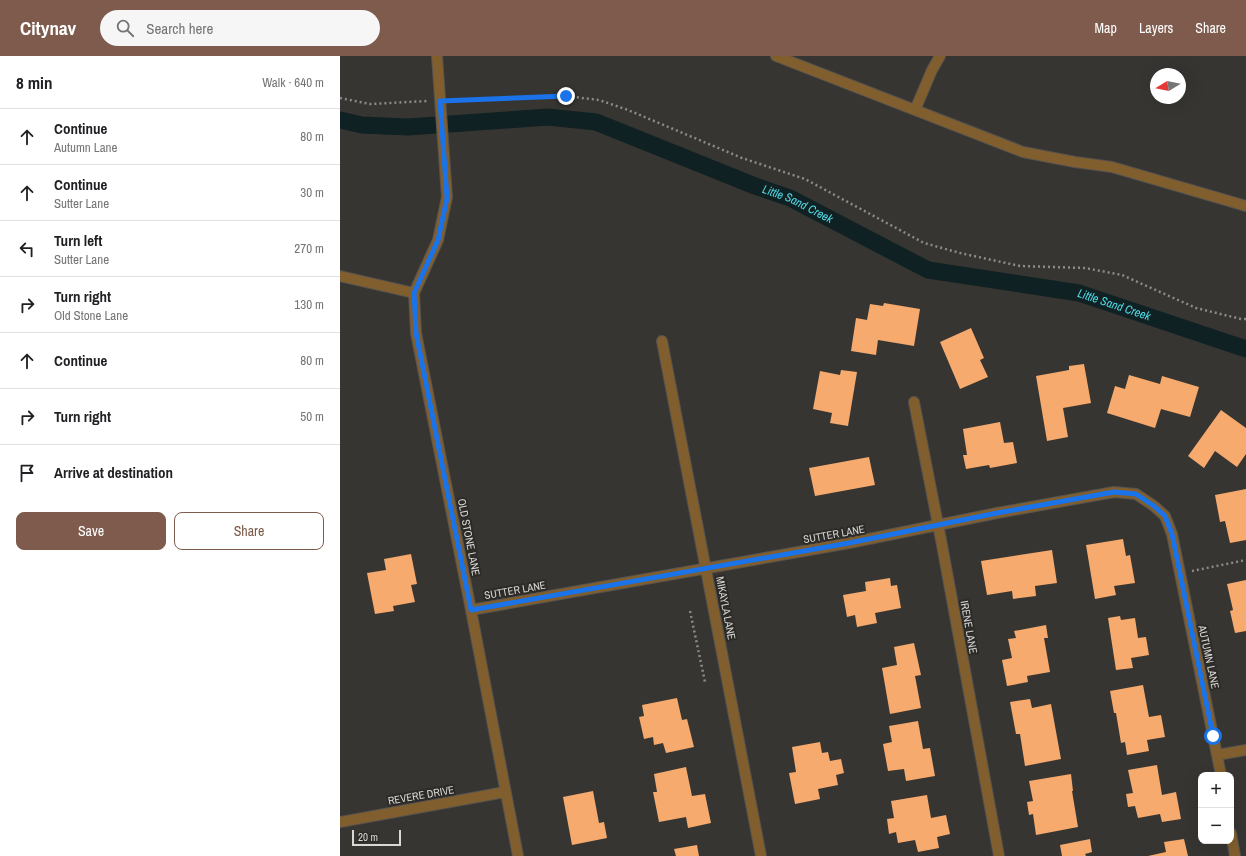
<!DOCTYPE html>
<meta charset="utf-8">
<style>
:root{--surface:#fff;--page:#f6f6f6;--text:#202124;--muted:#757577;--line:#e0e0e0;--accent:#7e5b4c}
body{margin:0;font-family:"Archivo Narrow",sans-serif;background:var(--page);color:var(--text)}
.controls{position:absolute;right:12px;bottom:12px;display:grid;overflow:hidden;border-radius:8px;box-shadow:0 4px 16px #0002}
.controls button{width:36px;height:36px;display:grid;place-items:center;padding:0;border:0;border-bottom:1px solid var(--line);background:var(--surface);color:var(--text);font:20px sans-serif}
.compass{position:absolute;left:810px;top:12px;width:36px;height:36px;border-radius:50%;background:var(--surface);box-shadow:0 4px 16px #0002;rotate:260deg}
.scale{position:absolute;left:12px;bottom:10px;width:49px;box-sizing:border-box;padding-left:4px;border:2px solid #d9d8d6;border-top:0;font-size:11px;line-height:14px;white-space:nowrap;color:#d9d8d6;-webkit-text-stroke:3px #2d2b28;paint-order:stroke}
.stop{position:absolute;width:12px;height:12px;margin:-9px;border:3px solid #1a73e8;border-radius:50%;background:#fff}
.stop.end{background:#1a73e8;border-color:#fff;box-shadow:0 1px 4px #0008}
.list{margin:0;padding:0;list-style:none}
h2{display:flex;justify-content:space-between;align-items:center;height:52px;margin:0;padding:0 16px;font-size:17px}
h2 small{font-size:13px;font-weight:400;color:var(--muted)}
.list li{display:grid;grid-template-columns:26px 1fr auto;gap:12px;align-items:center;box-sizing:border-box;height:56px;padding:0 16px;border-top:1px solid var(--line)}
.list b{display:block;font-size:15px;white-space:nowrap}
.list p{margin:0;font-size:13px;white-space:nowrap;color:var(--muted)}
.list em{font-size:13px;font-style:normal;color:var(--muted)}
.actions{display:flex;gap:8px;padding:12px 16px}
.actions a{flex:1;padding:9px 0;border:1px solid var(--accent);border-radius:8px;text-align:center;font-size:14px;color:var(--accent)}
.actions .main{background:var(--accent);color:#fff}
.icon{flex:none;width:22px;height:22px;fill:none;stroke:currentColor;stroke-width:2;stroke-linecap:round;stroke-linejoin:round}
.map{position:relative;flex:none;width:906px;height:800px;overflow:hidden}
header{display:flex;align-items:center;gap:24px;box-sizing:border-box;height:56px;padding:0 20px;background:var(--accent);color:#fff}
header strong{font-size:19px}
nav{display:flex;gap:22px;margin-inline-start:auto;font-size:14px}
.search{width:280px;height:36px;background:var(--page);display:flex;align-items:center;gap:10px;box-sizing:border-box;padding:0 14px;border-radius:22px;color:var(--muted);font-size:15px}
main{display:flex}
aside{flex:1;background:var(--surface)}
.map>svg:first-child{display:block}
</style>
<header>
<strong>Citynav</strong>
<div class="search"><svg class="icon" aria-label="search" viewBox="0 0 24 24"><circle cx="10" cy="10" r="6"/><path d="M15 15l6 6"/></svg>Search here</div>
<nav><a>Map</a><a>Layers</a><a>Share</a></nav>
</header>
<main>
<aside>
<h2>8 min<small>Walk · 640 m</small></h2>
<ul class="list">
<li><svg class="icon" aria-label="ahead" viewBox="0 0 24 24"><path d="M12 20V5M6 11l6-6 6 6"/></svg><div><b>Continue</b><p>Autumn Lane</p></div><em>80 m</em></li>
<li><svg class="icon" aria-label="ahead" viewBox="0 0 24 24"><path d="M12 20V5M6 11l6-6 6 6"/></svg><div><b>Continue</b><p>Sutter Lane</p></div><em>30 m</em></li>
<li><svg class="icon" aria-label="left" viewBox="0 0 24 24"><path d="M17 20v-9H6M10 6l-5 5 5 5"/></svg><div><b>Turn left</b><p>Sutter Lane</p></div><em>270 m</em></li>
<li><svg class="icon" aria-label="right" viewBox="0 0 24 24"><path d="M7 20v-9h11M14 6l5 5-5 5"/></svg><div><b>Turn right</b><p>Old Stone Lane</p></div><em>130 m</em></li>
<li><svg class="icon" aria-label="ahead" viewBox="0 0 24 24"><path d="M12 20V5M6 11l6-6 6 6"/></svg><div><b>Continue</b></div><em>80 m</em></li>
<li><svg class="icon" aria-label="right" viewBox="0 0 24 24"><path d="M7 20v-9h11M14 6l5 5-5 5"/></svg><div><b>Turn right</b></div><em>50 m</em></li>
<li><svg class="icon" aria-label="arrive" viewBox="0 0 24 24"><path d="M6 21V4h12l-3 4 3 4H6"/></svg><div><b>Arrive at destination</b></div></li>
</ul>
<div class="actions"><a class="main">Save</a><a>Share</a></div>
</aside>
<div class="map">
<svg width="906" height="800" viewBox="0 0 906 800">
<rect width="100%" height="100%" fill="#373532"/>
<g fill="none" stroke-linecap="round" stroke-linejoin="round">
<path stroke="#0f2122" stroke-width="17" id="s1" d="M 0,64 L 22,69 L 68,71 L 208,61 L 256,66 L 415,130 L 450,142 L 588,214 L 739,237 L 906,293"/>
</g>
<path fill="#f6aa6e" d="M 544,247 L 580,253 L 574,290 L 538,284 L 536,299 L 511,295 L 516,262 L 527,264 L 530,248 L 543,250 Z
M 631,272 L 644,302 L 640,304 L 648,321 L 620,333 L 600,286 Z
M 744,308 L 751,347 L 723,352 L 728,381 L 707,385 L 696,320 L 729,314 L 729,310 Z
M 501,314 L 517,316 L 508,370 L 490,367 L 492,357 L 473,353 L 480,315 L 500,319 Z
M 789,319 L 820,328 L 822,320 L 859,331 L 850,361 L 821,353 L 815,372 L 767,357 L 775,330 L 785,333 Z
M 881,354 L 906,372 L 906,398 L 897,411 L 875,395 L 864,412 L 848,400 Z
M 660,366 L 664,387 L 673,386 L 677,407 L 650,412 L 649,409 L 626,413 L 623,399 L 627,399 L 623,373 Z
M 529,401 L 535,429 L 475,440 L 469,412 Z
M 906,433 L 906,484 L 890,487 L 885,465 L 880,466 L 875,439 Z
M 783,483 L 786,500 L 790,499 L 795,527 L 774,530 L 776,539 L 755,543 L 746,489 Z
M 712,494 L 717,527 L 695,530 L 696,540 L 673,543 L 672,535 L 647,539 L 641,505 Z
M 71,498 L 77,528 L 71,529 L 75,546 L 53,550 L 54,555 L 35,558 L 27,517 L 46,514 L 44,503 Z
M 550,522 L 551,530 L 557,529 L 561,552 L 535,557 L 537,567 L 517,571 L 515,559 L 507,561 L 503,539 L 526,535 L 525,526 Z
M 906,524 L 906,575 L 895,577 L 890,555 L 893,554 L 887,528 Z
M 780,560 L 781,564 L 795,562 L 798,582 L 806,581 L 809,599 L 791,602 L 793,612 L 776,614 L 768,562 Z
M 706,569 L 708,582 L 704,582 L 710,616 L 687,620 L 688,626 L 667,630 L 662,604 L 672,602 L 668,583 L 676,582 L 674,575 Z
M 574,587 L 581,619 L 575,620 L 581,652 L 550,658 L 542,612 L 557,609 L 554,591 Z
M 803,629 L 809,661 L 821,659 L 825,681 L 807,684 L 809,695 L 787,699 L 785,686 L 781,687 L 776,657 L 774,657 L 770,635 Z
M 337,642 L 342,664 L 347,663 L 354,691 L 326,697 L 323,687 L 314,689 L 313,681 L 304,683 L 299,661 L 304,660 L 302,649 Z
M 690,643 L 692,652 L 711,648 L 721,703 L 685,710 L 680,678 L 676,678 L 670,646 Z
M 578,665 L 583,693 L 590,692 L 595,720 L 566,725 L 564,713 L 548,715 L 543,688 L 552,686 L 549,670 Z
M 480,686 L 482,697 L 488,696 L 490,705 L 501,703 L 504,717 L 496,719 L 498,729 L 478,733 L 480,743 L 455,748 L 449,717 L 456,716 L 452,691 Z
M 817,709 L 822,739 L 836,736 L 841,763 L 822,766 L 820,758 L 798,762 L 795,750 L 788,751 L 786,738 L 793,737 L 788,714 Z
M 346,711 L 352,740 L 365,738 L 371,767 L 348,772 L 346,761 L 319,766 L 313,736 L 317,736 L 314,718 Z
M 731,718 L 733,735 L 732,735 L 738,771 L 696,779 L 693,758 L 689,759 L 687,746 L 693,745 L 689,725 Z
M 253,735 L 259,767 L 264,766 L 267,782 L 232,789 L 223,741 Z
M 587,739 L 591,762 L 606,759 L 610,778 L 597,781 L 599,792 L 578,796 L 575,784 L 558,787 L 556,776 L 549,778 L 547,763 L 554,762 L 551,745 Z
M 750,783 L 752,796 L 745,798 L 746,800 L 722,800 L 720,789 Z
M 844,783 L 848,800 L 808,800 L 826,796 L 824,786 Z
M 357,789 L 359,800 L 336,800 L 334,793 Z"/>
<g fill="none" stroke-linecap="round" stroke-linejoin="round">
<defs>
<path id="minor" d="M 97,0 L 107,141 L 98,184 L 74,237 L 76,277 L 131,554 L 178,800
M 436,0 L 683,96 L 735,106 L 772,111 L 906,150
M 575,54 L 592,14 L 600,0
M 0,220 L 74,237
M 322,285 L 421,800
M 574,346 L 602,489 L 659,800
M 131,554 L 509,487 L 657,457 L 774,436 L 796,438 L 814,450 L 825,460 L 832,478 L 881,719
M 877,699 L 906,694
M 0,766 L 165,736
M 891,777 L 895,800"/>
</defs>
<use href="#minor" stroke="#545250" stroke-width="12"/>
<path stroke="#8d8b89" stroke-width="2.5" stroke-dasharray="2 3" stroke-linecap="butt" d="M 0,42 L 30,48 L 87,45
M 112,44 L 226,40 L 259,44 L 288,54 L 402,102 L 465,123 L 584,187 L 620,197 L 680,210 L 745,212 L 782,219 L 856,252 L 901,263 L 906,263
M 852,515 L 906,504
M 350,555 L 365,626"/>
<use href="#minor" stroke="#815e2d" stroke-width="10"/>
</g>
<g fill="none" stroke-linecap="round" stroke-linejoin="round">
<path stroke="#1a73e8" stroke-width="5" d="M 226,40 L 100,45 L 107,142 L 98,184 L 74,237 L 76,277 L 131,554 L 509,487 L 657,457 L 774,436 L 796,438 L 814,450 L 825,460 L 832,478 L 873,680"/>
</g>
<g text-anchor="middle" stroke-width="4" stroke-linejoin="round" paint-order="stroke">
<g font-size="11" fill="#d9d8d6" stroke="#2d2b28">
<text transform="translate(494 478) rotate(-10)" y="4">SUTTER LANE</text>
<text transform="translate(129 481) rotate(79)" y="4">OLD STONE LANE</text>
<text transform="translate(175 534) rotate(-10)" y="4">SUTTER LANE</text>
<text transform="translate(386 552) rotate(79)" y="4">MIKAYLA LANE</text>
<text transform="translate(629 571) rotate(80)" y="4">IRENE LANE</text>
<text transform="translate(869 601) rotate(78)" y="4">AUTUMN LANE</text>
<text transform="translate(81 739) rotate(-10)" y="4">REVERE DRIVE</text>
</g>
<g font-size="12" font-style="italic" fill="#52dbe9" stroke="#2d2b28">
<text dy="4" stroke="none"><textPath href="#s1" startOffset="475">Little Sand Creek</textPath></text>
<text dy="4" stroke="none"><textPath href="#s1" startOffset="811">Little Sand Creek</textPath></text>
</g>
</g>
</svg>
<div class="controls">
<button>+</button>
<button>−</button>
</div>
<svg class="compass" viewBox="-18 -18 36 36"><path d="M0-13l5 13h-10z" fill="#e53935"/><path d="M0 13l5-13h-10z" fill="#757577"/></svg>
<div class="scale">20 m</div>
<div class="stop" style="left:873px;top:680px"></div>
<div class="stop end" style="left:226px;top:40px"></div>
</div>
</main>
